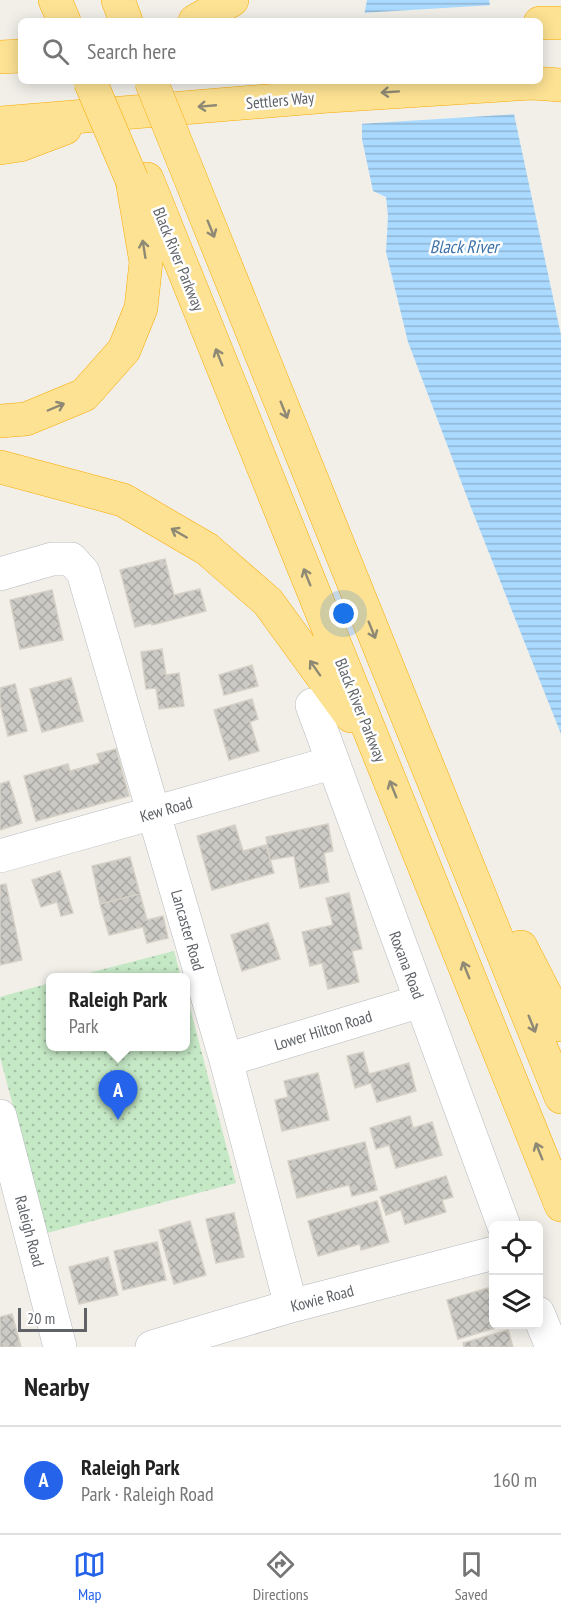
<!DOCTYPE html>
<meta charset="utf-8">
<style>
:root{--surface:#fff;--page:#f6f6f6;--text:#222;--muted:#767676;--line:#e0e0e0;--accent:#2563eb}
body{margin:0;font-family:"PT Sans Narrow",sans-serif;background:var(--page);color:var(--text)}
.controls{position:absolute;right:18px;bottom:18px;display:grid;overflow:hidden;border-radius:9px;box-shadow:0 3px 15px #0003}
.controls button{width:54px;height:54px;display:grid;place-items:center;padding:0;border:0;border-bottom:2px solid var(--line);background:var(--surface);color:var(--text);font:30px sans-serif}
.scale{position:absolute;left:18px;bottom:15px;width:69px;box-sizing:border-box;padding-left:6px;border:3px solid #5f6368;border-top:0;font-size:16px;line-height:21px;white-space:nowrap;color:#5f6368;-webkit-text-stroke:4px #fff;paint-order:stroke}
.you{position:absolute;left:344px;top:614px;width:21px;height:21px;margin:-15px;border:4px solid #fff;border-radius:50%;background:#1a73e8;box-shadow:0 0 0 9px #1a73e833}
.badge{display:grid;place-items:center;width:39px;height:39px;border-radius:50%;background:var(--accent);color:#fff;font-size:20px;font-weight:700}
.pin{position:absolute;translate:-50% -50px;filter:drop-shadow(0 2px 3px #0008)}
.pin::after{content:'';position:absolute;top:32px;width:21px;height:18px;background:inherit;clip-path:polygon(0 0,100% 0,50% 100%)}
.popup{position:absolute;left:46px;top:973px;width:144px;height:78px;box-sizing:border-box;display:grid;place-content:center;border-radius:9px;background:var(--surface);filter:drop-shadow(0 2px 4px #0005);font-size:20px;white-space:nowrap;color:var(--muted)}
.popup b{font-size:22px;color:var(--text)}
.popup::after{content:'';position:absolute;left:50%;top:100%;margin-left:-12px;border:12px solid transparent;border-top-color:var(--surface)}
.list{margin:0;padding:0;list-style:none}
h2{display:flex;justify-content:space-between;align-items:center;height:78px;margin:0;padding:0 24px;font-size:26px}
h2 small{font-size:20px;font-weight:400;color:var(--muted)}
.list li{display:grid;grid-template-columns:39px 1fr auto;gap:18px;align-items:center;box-sizing:border-box;height:108px;padding:0 24px;border-top:2px solid var(--line)}
.list b{display:block;font-size:22px;white-space:nowrap}
.list p{margin:0;font-size:20px;white-space:nowrap;color:var(--muted)}
.list em{font-size:20px;font-style:normal;color:var(--muted)}
.icon{flex:none;width:33px;height:33px;fill:none;stroke:currentColor;stroke-width:2;stroke-linecap:round;stroke-linejoin:round}
.map{position:relative;flex:none;width:561px;height:1347px;overflow:hidden}
.search{position:absolute;background:var(--surface);box-shadow:0 3px 15px #0003;left:18px;right:18px;top:18px;height:66px;display:flex;align-items:center;gap:15px;box-sizing:border-box;padding:0 21px;border-radius:9px;color:var(--muted);font-size:22px}
.sheet{height:186px;background:var(--surface)}
nav{display:flex;justify-content:space-around;align-items:center;box-sizing:border-box;height:84px;border-top:2px solid var(--line);background:var(--surface);font-size:16px;color:var(--muted)}
nav a{display:grid;justify-items:center;gap:3px}
nav .on{color:var(--accent)}
.map>svg:first-child{display:block}
</style>
<div class="map">
<svg width="561" height="1347" viewBox="0 0 561 1347">
<defs>
<pattern id="park-dots" width="8" height="8" patternUnits="userSpaceOnUse" patternTransform="scale(1.5)"><rect width="8" height="8" fill="#c5e8c5"/><path d="M2 2h.1M6 6h.1" fill="none" stroke="#a3c0a4" stroke-width="1.8" stroke-linecap="round"/></pattern>
<pattern id="water-rules" width="6" height="5" patternUnits="userSpaceOnUse" patternTransform="scale(1.5)"><rect width="6" height="5" fill="#aadaff"/><path d="M0 2.5h6" fill="none" stroke="#8eb4d2"/></pattern>
<pattern id="building-cross-hatch" width="8" height="8" patternUnits="userSpaceOnUse" patternTransform="scale(1.5)"><rect width="8" height="8" fill="#cccac5"/><path d="M0 0l8 8M0 8l8-8" fill="none" stroke="#a9a8a4"/></pattern>
</defs>
<rect width="100%" height="100%" fill="#f1efe8"/>
<path fill="url(#park-dots)" d="M 174,951 L 181,977 L 73,977 Z
M 50,983 L 51,1046 L 186,1046 L 186,993 L 236,1183 L 47,1233 L 0,1057 L 0,997 Z"/>
<path fill="url(#water-rules)" d="M 367,0 L 489,0 L 493,21 L 363,21 Z
M 362,81 L 507,81 L 561,335 L 561,734 L 470,505 L 408,342 L 386,252 L 388,216 L 386,197 L 373,191 L 362,139 Z"/>
<path fill="#f1efe8" d="M 493,5 L 496,21 L 360,21 L 361,13 Z
M 359,81 L 510,81 L 517,114 L 359,124 Z"/>
<path fill="url(#building-cross-hatch)" stroke="#d6d1c6" stroke-width="1.5" d="M 165,559 L 174,595 L 200,589 L 206,611 L 152,625 L 152,623 L 135,627 L 120,570 Z
M 52,590 L 63,640 L 20,649 L 10,600 Z
M 162,649 L 166,675 L 179,673 L 184,706 L 159,709 L 156,688 L 146,689 L 141,652 Z
M 252,665 L 258,686 L 224,695 L 219,675 Z
M 71,678 L 83,721 L 42,732 L 30,689 Z
M 15,684 L 27,731 L 8,736 L 0,704 L 0,688 Z
M 252,699 L 258,719 L 250,722 L 259,751 L 229,760 L 214,710 Z
M 116,749 L 129,796 L 36,821 L 24,776 L 68,764 L 70,771 L 100,763 L 97,754 Z
M 9,781 L 22,823 L 0,830 L 0,784 Z
M 328,824 L 333,851 L 324,853 L 329,882 L 300,888 L 294,856 L 270,860 L 266,837 Z
M 235,825 L 243,851 L 266,845 L 274,873 L 212,890 L 197,836 Z
M 130,857 L 140,894 L 100,904 L 92,866 Z
M 60,871 L 73,913 L 61,916 L 57,902 L 41,907 L 32,880 Z
M 6,884 L 22,960 L 0,965 L 0,885 Z
M 349,893 L 362,949 L 352,951 L 359,982 L 328,989 L 322,963 L 310,966 L 302,932 L 333,925 L 326,898 Z
M 140,894 L 147,920 L 163,916 L 168,938 L 147,943 L 143,927 L 109,935 L 100,904 Z
M 268,923 L 280,959 L 242,971 L 231,935 Z
M 363,1052 L 369,1074 L 409,1063 L 416,1091 L 377,1102 L 371,1083 L 355,1088 L 347,1056 Z
M 318,1073 L 329,1120 L 282,1131 L 275,1100 L 288,1097 L 284,1081 Z
M 410,1116 L 413,1128 L 432,1122 L 442,1155 L 396,1168 L 389,1145 L 376,1149 L 370,1128 Z
M 365,1142 L 377,1190 L 352,1196 L 349,1185 L 297,1198 L 288,1161 Z
M 446,1176 L 453,1197 L 442,1200 L 446,1212 L 405,1224 L 401,1210 L 386,1215 L 380,1197 Z
M 377,1201 L 389,1242 L 361,1250 L 360,1244 L 318,1256 L 308,1221 Z
M 234,1213 L 244,1257 L 216,1263 L 206,1219 Z
M 190,1221 L 206,1275 L 174,1284 L 159,1230 Z
M 157,1242 L 166,1280 L 123,1290 L 114,1251 Z
M 108,1257 L 118,1295 L 79,1304 L 69,1267 Z
M 488,1288 L 494,1307 L 494,1324 L 499,1324 L 499,1327 L 458,1339 L 447,1300 Z
M 12,1314 L 21,1347 L 0,1347 L 0,1317 Z
M 508,1330 L 513,1347 L 464,1347 L 463,1343 Z"/>
<g fill="none" stroke-linecap="round" stroke-linejoin="round">
<defs>
<path id="minor" d="M 0,574 L 52,559 L 71,559 L 83,572 L 226,1060 L 291,1306
M 312,705 L 504,1226
M 0,856 L 331,763
M 226,1060 L 421,1001
M 0,1116 L 60,1347
M 538,1313 L 552,1347
M 152,1347 L 291,1306 L 494,1253"/>
<path id="highway" d="M 55,0 L 64,21
M 118,0 L 126,21
M 195,21 L 232,0
M 540,23 L 561,23
M 0,57 L 21,56
M 0,123 L 328,96 L 532,83 L 561,85
M 0,148 L 20,145 L 65,128
M 189,175 L 561,1097
M 147,179 L 561,1205
M 0,421 L 26,419 L 84,395 L 124,350 L 141,308 L 146,262 L 132,180
M 0,467 L 123,500 L 207,549 L 268,602 L 351,716
M 521,947 L 561,1025"/>
</defs>
<use href="#minor" stroke="#b5b8bc" stroke-width="34"/>
<use href="#highway" stroke="#f9ab00" stroke-width="34"/>
<use href="#minor" stroke="#fff" stroke-width="33"/>
<use href="#highway" stroke="#fde293" stroke-width="33"/>
<defs>
<path id="highway-bridge" d="M 90,81 L 132,180
M 151,81 L 189,175"/>
</defs>
<use href="#highway-bridge" stroke="#f9ab00" stroke-width="34" stroke-linecap="butt"/>
<use href="#highway-bridge" stroke="#fde293" stroke-width="33"/>
</g>
<defs><path id="oneway-shaft" d="M-6 0H5M1.5-3L5.5 0L1.5 3" fill="none" stroke-width="1.6" stroke-linecap="round" stroke-linejoin="round" transform="scale(1.5)"/></defs>
<g stroke="#8e8975">
<use href="#oneway-shaft" transform="translate(390 92) rotate(176)"/>
<use href="#oneway-shaft" transform="translate(207 106) rotate(175)"/>
<use href="#oneway-shaft" transform="translate(211 229) rotate(68)"/>
<use href="#oneway-shaft" transform="translate(144 249) rotate(-99)"/>
<use href="#oneway-shaft" transform="translate(219 357) rotate(-112)"/>
<use href="#oneway-shaft" transform="translate(56 407) rotate(-23)"/>
<use href="#oneway-shaft" transform="translate(284 410) rotate(68)"/>
<use href="#oneway-shaft" transform="translate(179 533) rotate(-150)"/>
<use href="#oneway-shaft" transform="translate(307 577) rotate(-112)"/>
<use href="#oneway-shaft" transform="translate(372 630) rotate(68)"/>
<use href="#oneway-shaft" transform="translate(315 668) rotate(-125)"/>
<use href="#oneway-shaft" transform="translate(393 789) rotate(-112)"/>
<use href="#oneway-shaft" transform="translate(466 970) rotate(-112)"/>
<use href="#oneway-shaft" transform="translate(532 1024) rotate(68)"/>
<use href="#oneway-shaft" transform="translate(539 1151) rotate(-112)"/>
</g>
<g text-anchor="middle" stroke-width="5" stroke-linejoin="round" paint-order="stroke">
<g font-size="16" fill="#5f6368" stroke="#fff">
<text transform="translate(280 100) rotate(-5)" y="6">Settlers Way</text>
<text transform="translate(179 259) rotate(68)" y="6">Black River Parkway</text>
<text transform="translate(361 710) rotate(68)" y="6">Black River Parkway</text>
<text transform="translate(166 809) rotate(-16)" y="6">Kew Road</text>
<text transform="translate(188 930) rotate(74)" y="6">Lancaster Road</text>
<text transform="translate(407 965) rotate(69)" y="6">Roxana Road</text>
<text transform="translate(323 1030) rotate(-17)" y="6">Lower Hilton Road</text>
<text transform="translate(30 1231) rotate(75)" y="6">Raleigh Road</text>
<text transform="translate(322 1298) rotate(-15)" y="6">Kowie Road</text>
</g>
<g font-size="18" font-style="italic" fill="#4174aa" stroke="#fff">
<text x="464" y="253">Black River</text>
</g>
</g>
</svg>
<div class="controls">
<button><svg class="icon" aria-label="locate" viewBox="0 0 24 24"><circle cx="12" cy="12" r="6"/><path d="M12 2v4M12 18v4M2 12h4M18 12h4"/></svg></button>
<button><svg class="icon" aria-label="layers" viewBox="0 0 24 24"><path d="M12 4l9 5-9 5-9-5zM3 14l9 5 9-5"/></svg></button>
</div>
<div class="scale">20 m</div>
<div class="you"></div>
<div class="pin badge" style="left:118px;top:1120px">A</div>
<div class="popup"><b>Raleigh Park</b>Park</div>
<div class="search"><svg class="icon" aria-label="search" viewBox="0 0 24 24"><circle cx="10" cy="10" r="6"/><path d="M15 15l6 6"/></svg>Search here</div>
</div>
<section class="sheet">
<h2>Nearby<small></small></h2>
<ul class="list">
<li><span class="badge">A</span><div><b>Raleigh Park</b><p>Park · Raleigh Road</p></div><em>160 m</em></li>
</ul>
</section>
<nav>
<a class="on"><svg class="icon" aria-label="map" viewBox="0 0 24 24"><path d="M3 6l6-2 6 2 6-2v14l-6 2-6-2-6 2zM9 4v14M15 6v14"/></svg>Map</a>
<a><svg class="icon" aria-label="directions" viewBox="0 0 24 24"><path d="M12 3l9 9-9 9-9-9zM9 14v-3h6M13 9l2 2-2 2"/></svg>Directions</a>
<a><svg class="icon" aria-label="saved" viewBox="0 0 24 24"><path d="M7 4h10v16l-5-4-5 4z"/></svg>Saved</a>
</nav>
